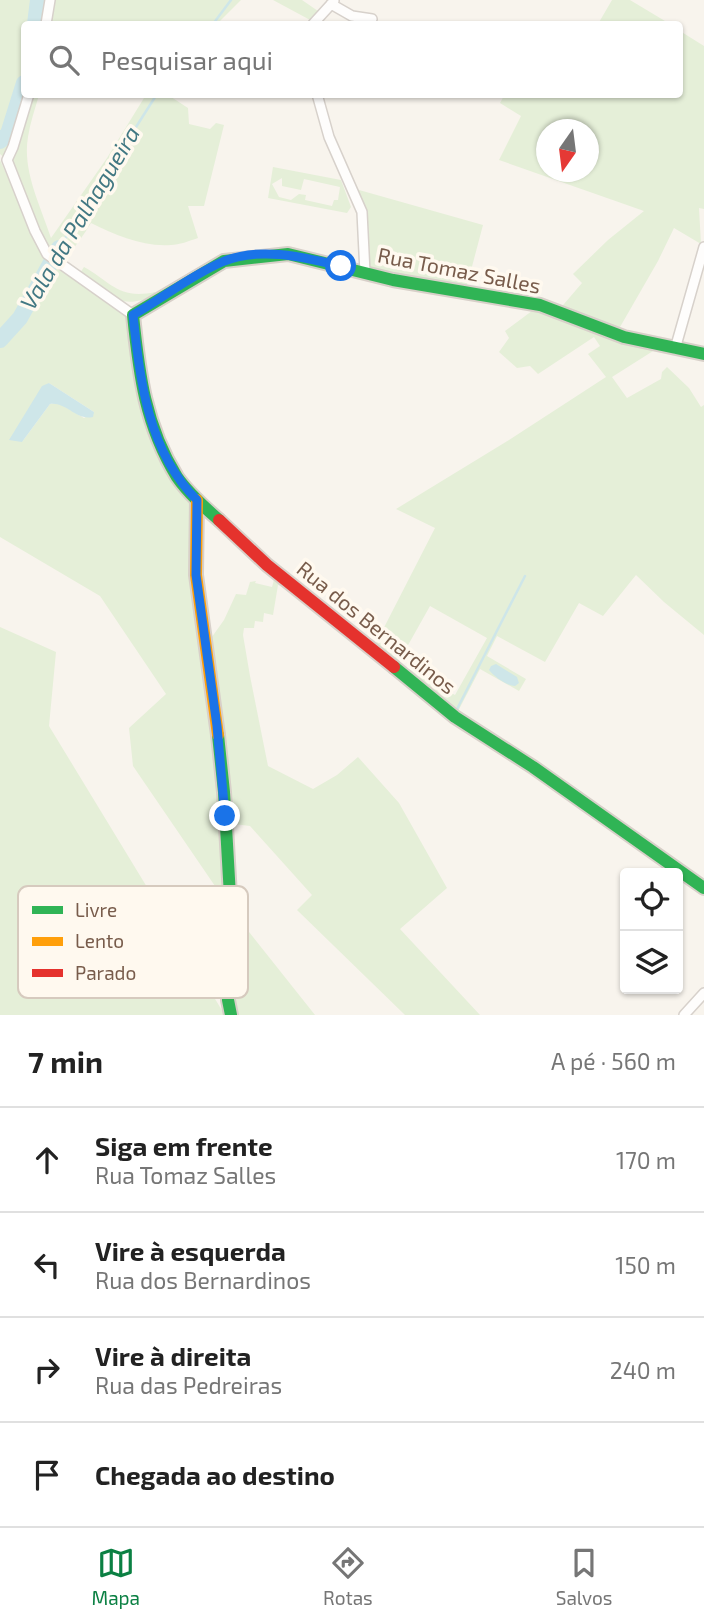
<!DOCTYPE html>
<html lang="pt">
<meta charset="utf-8">
<style>
:root{--surface:#fff;--page:#f2f2f2;--text:#222;--muted:#767676;--line:#e0e0e0;--accent:#0b8043}
body{margin:0;font-family:"Exo 2",sans-serif;background:var(--page);color:var(--text)}
.controls{position:absolute;right:21px;bottom:21px;display:grid;overflow:hidden;border-radius:7px;box-shadow:0 2px 5px #0004}
.controls button{width:63px;height:63px;display:grid;place-items:center;padding:0;border:0;border-bottom:2px solid var(--line);background:var(--surface);color:var(--text);font:35px sans-serif}
.compass{position:absolute;left:536px;top:119px;width:63px;height:63px;border-radius:50%;background:var(--surface);box-shadow:0 2px 5px #0004;rotate:194deg}
.stop{position:absolute;width:21px;height:21px;margin:-16px;border:5px solid #1a73e8;border-radius:50%;background:#fff}
.stop.end{background:#1a73e8;border-color:#fff;box-shadow:0 2px 7px #0008}
.list{margin:0;padding:0;list-style:none}
h2{display:flex;justify-content:space-between;align-items:center;height:91px;margin:0;padding:0 28px;font-size:30px}
h2 small{font-size:23px;font-weight:400;color:var(--muted)}
.list li{display:grid;grid-template-columns:46px 1fr auto;gap:21px;align-items:center;box-sizing:border-box;height:105px;padding:0 28px;border-top:2px solid var(--line)}
.list b{display:block;font-size:26px;white-space:nowrap}
.list p{margin:0;font-size:23px;white-space:nowrap;color:var(--muted)}
.list em{font-size:23px;font-style:normal;color:var(--muted)}
.icon{flex:none;width:38px;height:38px;fill:none;stroke:currentColor;stroke-width:2;stroke-linecap:round;stroke-linejoin:round}
.map{position:relative;flex:none;width:704px;height:1015px;overflow:hidden}
.search{position:absolute;background:var(--surface);box-shadow:0 2px 5px #0004;left:21px;right:21px;top:21px;height:77px;display:flex;align-items:center;gap:18px;box-sizing:border-box;padding:0 24px;border-radius:7px;color:var(--muted);font-size:26px}
.sheet{height:511px;background:var(--surface)}
nav{display:flex;justify-content:space-around;align-items:center;box-sizing:border-box;height:98px;border-top:2px solid var(--line);background:var(--surface);font-size:19px;color:var(--muted)}
nav a{display:grid;justify-items:center;gap:4px}
nav .on{color:var(--accent)}
.map>svg:first-child{display:block}
</style>
<div class="map">
<svg width="704" height="1015" viewBox="0 0 704 1015">
<rect width="100%" height="100%" fill="#f8f4ed"/>
<path fill="#e5efd8" fill-rule="evenodd" d="M 0,0 L 241,0 L 217,24 L 24,24 L 24,94 L 39,95 C 35,109 30,123 28,137 C 22,171 41,207 51,238 L 107,158 L 144,98 L 137,94 L 168,95 L 188,108 L 189,124 L 210,129 L 216,123 L 224,125 L 204,206 L 188,206 L 198,238 C 189,241 179,245 171,245 C 142,247 116,235 91,223 C 83,237 72,249 64,263 L 47,254 L 7,160 L 0,154 Z
M 273,0 L 302,0 L 318,11 L 312,21 Z
M 612,0 L 630,0 L 670,24 L 598,24 Z
M 680,31 L 704,46 L 704,209 L 699,208 L 701,244 L 674,228 L 658,261 L 616,334 L 661,346 L 612,377 L 627,398 L 661,379 L 662,372 L 667,367 L 689,388 L 701,407 L 704,405 L 704,635 L 664,602 L 636,575 L 603,616 L 579,603 L 545,662 L 497,636 L 487,656 L 526,679 L 519,691 L 480,669 L 455,717 L 373,649 L 435,528 L 396,509 L 509,440 L 606,377 L 588,354 L 600,346 L 594,337 L 538,374 L 530,366 L 517,368 L 499,352 L 509,338 L 505,331 L 540,305 L 558,311 L 582,283 L 573,274 L 608,240 L 644,211 L 499,160 L 521,116 L 500,103 L 505,94 L 680,94 ZM 546,130 L 588,130 L 588,172 L 546,172 ZM 430,606 L 487,638 L 455,695 L 398,663 Z
M 0,160 L 43,256 L 128,317 L 152,428 L 178,478 L 300,590 L 295,595 L 287,591 L 286,587 L 278,585 L 273,615 L 264,613 L 263,622 L 255,621 L 254,628 L 244,628 L 243,635 L 250,676 L 268,766 L 313,789 L 337,775 L 358,757 L 399,803 L 447,888 L 400,929 L 480,1015 L 405,1015 L 297,910 L 312,895 L 250,826 L 226,823 L 230,908 L 315,1015 L 0,1015 L 0,627 L 56,652 L 49,726 L 223,1012 L 228,1003 L 230,908 L 133,766 L 129,728 L 166,694 L 100,596 L 0,537 ZM 49,383 L 94,412 L 84,418 L 59,403 L 50,404 L 22,442 ZM 205,517 L 263,570 L 275,576 L 272,587 L 255,583 L 256,581 L 250,582 L 246,595 L 236,594 L 224,620 L 209,641 L 201,567 L 201,520 Z
M 273,167 L 341,180 L 351,207 L 347,213 L 268,198 ZM 282,178 L 282,186 L 301,190 L 304,179 L 340,187 L 338,200 L 334,200 L 332,206 L 305,200 L 306,195 L 299,194 L 291,200 L 279,197 L 272,184 Z
M 352,188 L 483,225 L 465,293 L 365,273 L 363,218 Z
M 84,267 C 111,282 119,300 155,292 L 155,295 C 119,312 109,294 80,273 Z"/>
<path fill="#cee6e9" d="M 49,383 L 94,412 L 93,417 C 76,421 67,402 50,404 L 22,442 L 9,440 L 42,386 Z
M 496,664 L 517,677 L 519,683 L 515,686 C 505,685 495,677 489,670 L 491,666 Z"/>
<g fill="none" stroke-linecap="round" stroke-linejoin="round">
<path stroke="#cee6e9" stroke-width="2.5" d="M 213,24 L 231,0
M 59,248 L 157,94
M 455,713 L 525,576"/>
<path stroke="#cee6e9" stroke-width="16" d="M 35,24 L 38,0
M 0,141 L 8,134 L 24,83
M 0,340 L 20,318 L 59,248"/>
<defs>
<path id="street" d="M 331,4 L 352,16 L 372,19
M 46,24 L 50,0
M 313,24 L 334,1
M 29,94 L 13,147 L 7,160 L 35,231 L 47,254 L 133,315
M 317,94 L 329,137 L 362,212 L 365,273
M 675,349 L 704,247
M 684,1015 L 704,993"/>
<path id="fast" d="M 219,520 C 204,507 188,493 177,477 C 145,425 139,374 133,315 L 224,261 L 288,254 L 393,280 L 540,305 L 624,337 L 704,354
M 394,667 L 455,717 L 533,767 L 704,888
M 218,735 L 224,792 L 230,896 L 228,1000 L 231,1015"/>
<path id="slow" d="M 197,500 L 196,575 L 218,735"/>
<path id="jam" d="M 219,520 L 267,565 L 394,667"/>
</defs>
<use href="#street" stroke="#d7d1cb" stroke-width="12"/>
<use href="#fast" stroke="#d8d0c9" stroke-width="16"/>
<use href="#slow" stroke="#d8d0c9" stroke-width="16"/>
<use href="#jam" stroke="#d8d0c9" stroke-width="16"/>
<use href="#street" stroke="#fefdfc" stroke-width="9"/>
<use href="#fast" stroke="#30b455" stroke-width="12"/>
<use href="#slow" stroke="#ff9f0a" stroke-width="12"/>
<use href="#jam" stroke="#e5322d" stroke-width="12"/>
</g>
<g fill="none" stroke-linecap="round" stroke-linejoin="round">
<path stroke="#1a73e8" stroke-width="9" d="M 225,816 L 217,726 L 196,575 L 197,500 C 148,452 140,380 133,315 C 163,298 190,276 222,262 C 259,246 303,257 341,266"/>
</g>
<g text-anchor="middle" stroke-width="7" stroke-linejoin="round" paint-order="stroke">
<g font-size="21" fill="#785c4b" stroke="#fff9ef">
<text transform="translate(459 271) rotate(11)" y="7">Rua Tomaz Salles</text>
<text transform="translate(376 628) rotate(39)" y="7">Rua dos Bernardinos</text>
</g>
<g font-size="23" font-style="italic" fill="#427883" stroke="#fff9ef">
<text transform="translate(80 218) rotate(-59)" y="8">Vala da Palhagueira</text>
</g>
</g>
<rect x="18" y="886" width="230" height="112" rx="10" fill="#fff9ef" stroke="#d6cabe" stroke-width="2"/>
<rect x="32" y="906" width="31" height="8" fill="#30b455"/>
<rect x="32" y="937" width="31" height="9" fill="#ff9f0a"/>
<rect x="32" y="969" width="31" height="8" fill="#e5322d"/>
<g font-size="19" fill="#785c4b">
<text x="75" y="917">Livre</text>
<text x="75" y="948">Lento</text>
<text x="75" y="980">Parado</text>
</g>
</svg>
<div class="controls">
<button><svg class="icon" aria-label="locate" viewBox="0 0 24 24"><circle cx="12" cy="12" r="6"/><path d="M12 2v4M12 18v4M2 12h4M18 12h4"/></svg></button>
<button><svg class="icon" aria-label="layers" viewBox="0 0 24 24"><path d="M12 4l9 5-9 5-9-5zM3 14l9 5 9-5"/></svg></button>
</div>
<svg class="compass" viewBox="-18 -18 36 36"><path d="M0-13l5 13h-10z" fill="#e53935"/><path d="M0 13l5-13h-10z" fill="#767676"/></svg>
<div class="stop" style="left:341px;top:266px"></div>
<div class="stop end" style="left:225px;top:816px"></div>
<div class="search"><svg class="icon" aria-label="search" viewBox="0 0 24 24"><circle cx="10" cy="10" r="6"/><path d="M15 15l6 6"/></svg>Pesquisar aqui</div>
</div>
<section class="sheet">
<h2>7 min<small>A pé · 560 m</small></h2>
<ul class="list">
<li><svg class="icon" aria-label="ahead" viewBox="0 0 24 24"><path d="M12 20V5M6 11l6-6 6 6"/></svg><div><b>Siga em frente</b><p>Rua Tomaz Salles</p></div><em>170 m</em></li>
<li><svg class="icon" aria-label="left" viewBox="0 0 24 24"><path d="M17 20v-9H6M10 6l-5 5 5 5"/></svg><div><b>Vire à esquerda</b><p>Rua dos Bernardinos</p></div><em>150 m</em></li>
<li><svg class="icon" aria-label="right" viewBox="0 0 24 24"><path d="M7 20v-9h11M14 6l5 5-5 5"/></svg><div><b>Vire à direita</b><p>Rua das Pedreiras</p></div><em>240 m</em></li>
<li><svg class="icon" aria-label="arrive" viewBox="0 0 24 24"><path d="M6 21V4h12l-3 4 3 4H6"/></svg><div><b>Chegada ao destino</b></div></li>
</ul>
</section>
<nav>
<a class="on"><svg class="icon" aria-label="map" viewBox="0 0 24 24"><path d="M3 6l6-2 6 2 6-2v14l-6 2-6-2-6 2zM9 4v14M15 6v14"/></svg>Mapa</a>
<a><svg class="icon" aria-label="directions" viewBox="0 0 24 24"><path d="M12 3l9 9-9 9-9-9zM9 14v-3h6M13 9l2 2-2 2"/></svg>Rotas</a>
<a><svg class="icon" aria-label="saved" viewBox="0 0 24 24"><path d="M7 4h10v16l-5-4-5 4z"/></svg>Salvos</a>
</nav>
